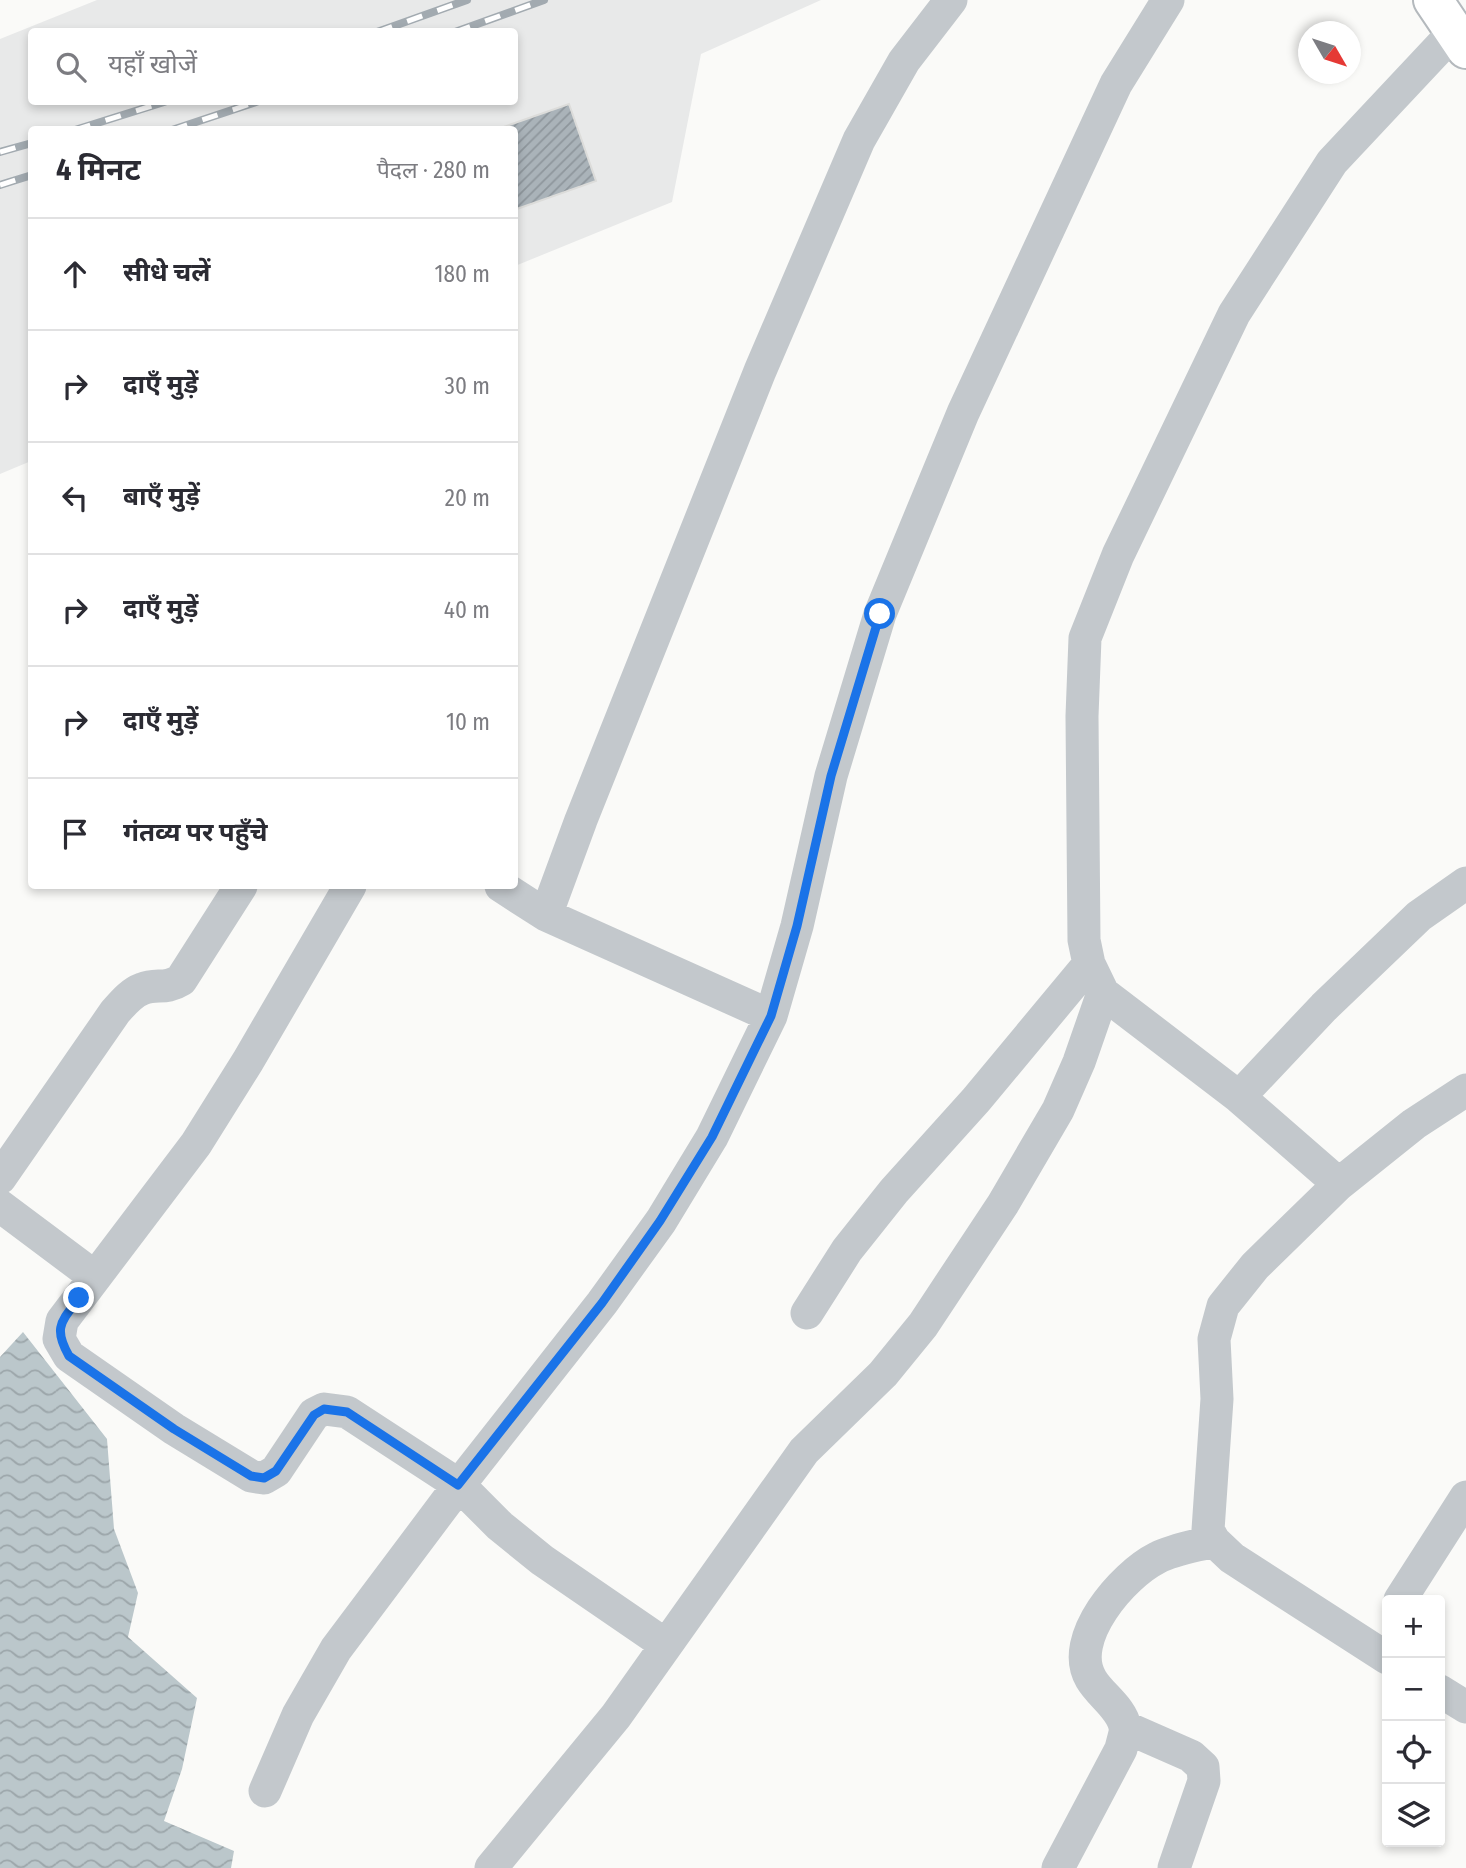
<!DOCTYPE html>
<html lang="hi">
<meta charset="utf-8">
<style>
:root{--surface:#fff;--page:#f2f2f3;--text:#2b2b33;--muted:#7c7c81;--line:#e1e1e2}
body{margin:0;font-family:"Fira Sans Condensed","Noto Sans Devanagari",sans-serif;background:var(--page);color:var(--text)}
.controls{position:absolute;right:21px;bottom:21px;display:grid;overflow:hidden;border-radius:7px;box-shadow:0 4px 10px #0003}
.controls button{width:63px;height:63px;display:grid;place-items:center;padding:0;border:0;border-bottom:2px solid var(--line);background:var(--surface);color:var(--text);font:35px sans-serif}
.compass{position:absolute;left:1298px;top:21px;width:63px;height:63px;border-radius:50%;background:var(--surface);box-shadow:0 4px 10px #0003;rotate:129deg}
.stop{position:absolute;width:21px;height:21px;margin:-16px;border:5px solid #1a73e8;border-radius:50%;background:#fff}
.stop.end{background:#1a73e8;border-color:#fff;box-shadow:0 2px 7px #0008}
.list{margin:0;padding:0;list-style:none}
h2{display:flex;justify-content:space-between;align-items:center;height:91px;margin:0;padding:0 28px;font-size:30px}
h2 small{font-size:23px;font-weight:400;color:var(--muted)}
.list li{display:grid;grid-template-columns:46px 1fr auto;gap:21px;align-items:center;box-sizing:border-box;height:112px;padding:0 28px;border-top:2px solid var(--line)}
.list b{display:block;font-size:26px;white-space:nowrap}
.list em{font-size:23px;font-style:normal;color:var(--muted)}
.icon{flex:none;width:38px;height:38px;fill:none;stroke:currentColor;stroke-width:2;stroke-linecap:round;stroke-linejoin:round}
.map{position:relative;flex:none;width:1466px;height:1868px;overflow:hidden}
.search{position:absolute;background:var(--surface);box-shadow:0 4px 10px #0003;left:28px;top:28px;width:490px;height:77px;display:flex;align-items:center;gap:18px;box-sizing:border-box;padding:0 24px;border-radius:7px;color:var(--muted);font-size:26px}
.panel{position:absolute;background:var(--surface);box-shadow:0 4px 10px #0003;left:28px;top:126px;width:490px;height:763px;border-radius:7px}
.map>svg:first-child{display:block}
</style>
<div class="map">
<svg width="1466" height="1868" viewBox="0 0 1466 1868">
<defs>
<pattern id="water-waves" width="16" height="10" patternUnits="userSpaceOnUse" patternTransform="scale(1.75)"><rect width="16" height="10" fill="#bbc7cb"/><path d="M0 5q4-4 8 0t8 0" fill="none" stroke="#9ca6aa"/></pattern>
<pattern id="building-hatch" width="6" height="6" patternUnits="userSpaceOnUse" patternTransform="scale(1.75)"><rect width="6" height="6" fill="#aab3b9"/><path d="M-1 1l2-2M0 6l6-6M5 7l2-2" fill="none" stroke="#8e969c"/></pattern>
</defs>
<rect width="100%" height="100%" fill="#fafaf8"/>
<path fill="#e8e9e9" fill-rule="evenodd" d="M 97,0 L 821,0 L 701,54 L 672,202 L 515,266 L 514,130 L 32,130 L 31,461 L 0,474 L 0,39 ZM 32,32 L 514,32 L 514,102 L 32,102 Z"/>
<path fill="url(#water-waves)" d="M 23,1332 L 107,1439 L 114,1529 L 138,1593 L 128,1637 L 197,1698 L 182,1769 L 164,1821 L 234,1851 L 231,1868 L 0,1868 L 0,1357 Z"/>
<path fill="url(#building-hatch)" stroke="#dcdcda" stroke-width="2" d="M 569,104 L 596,181 L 514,210 L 514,130 L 495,130 Z"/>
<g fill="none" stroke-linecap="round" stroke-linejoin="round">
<defs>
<path id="trunk" d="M 1433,0 L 1466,49"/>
</defs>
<use href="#trunk" stroke="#b4b9bd" stroke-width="42"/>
<path stroke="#c3c8cc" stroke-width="33" d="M 350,886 L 248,1061 L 196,1144 L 62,1321 L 59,1339 L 69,1356 L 174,1429 L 251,1476 L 264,1478 L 276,1471 L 314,1414 L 324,1409 L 347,1412 L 459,1485 L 500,1526 L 542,1560 L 666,1645
M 501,886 L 546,915 L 771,1016
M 546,915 L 581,820 L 760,371 L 859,140 L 904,61 L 951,0
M 1239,1097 L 1324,1007 L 1419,916 L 1466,883
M 0,1178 L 115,1012 C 123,1003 131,993 142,989 C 157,983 165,990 181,980 L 241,886
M 1339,1184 L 1239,1097 L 1103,993 L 1089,964 L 1084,940 L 1082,716 L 1085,638 L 1118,555 L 1234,314 L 1332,162 L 1454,32
M 0,1206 L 95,1277
M 807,1313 L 847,1250 L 894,1191 L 976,1100 L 1089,964
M 1400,1600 L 1466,1497
M 1387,1658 L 1232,1558 L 1214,1541 L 1208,1530 L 1217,1399 L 1214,1339 L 1223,1306 L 1255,1266 L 1339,1184 L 1414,1124 L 1466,1090
M 1440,1691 L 1466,1707
M 1125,1727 L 1191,1756 L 1203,1767 L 1204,1781 L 1174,1868
M 265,1791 L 298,1715 L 336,1649 L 459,1485 L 602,1303 L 661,1221 L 712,1137 L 771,1016 L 797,926 L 831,776 L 880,614 L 963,413 L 1116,84 L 1168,0
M 491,1868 L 616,1716 L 804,1451 L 883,1374 L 923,1325 L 1003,1204 L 1058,1110 L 1079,1062 L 1103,993
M 1058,1868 L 1121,1749 C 1122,1743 1126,1733 1125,1727 C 1122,1708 1100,1695 1091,1679 C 1067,1639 1123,1575 1157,1558 C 1174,1549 1196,1546 1214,1541"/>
<use href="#trunk" stroke="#fff" stroke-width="38"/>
<defs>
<path id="rail" d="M 377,32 L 467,0
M 455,32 L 544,0
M 75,130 L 164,102
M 172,130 L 256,102
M 0,152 L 32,143
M 0,185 L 32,175"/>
</defs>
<use href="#rail" stroke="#a2aab0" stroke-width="8"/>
<use href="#rail" stroke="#fff" stroke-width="5" stroke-dasharray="16" stroke-linecap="butt"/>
</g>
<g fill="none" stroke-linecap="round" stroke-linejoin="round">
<path stroke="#1a73e8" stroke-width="9" d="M 79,1298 C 61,1322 53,1328 69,1356 L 174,1429 L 251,1476 L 264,1478 L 276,1471 L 314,1415 L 324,1409 L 347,1412 L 458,1485 L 602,1303 L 660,1221 L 712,1137 L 771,1016 L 797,926 L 831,776 L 880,614"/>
</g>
</svg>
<div class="controls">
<button>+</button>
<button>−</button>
<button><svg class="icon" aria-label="locate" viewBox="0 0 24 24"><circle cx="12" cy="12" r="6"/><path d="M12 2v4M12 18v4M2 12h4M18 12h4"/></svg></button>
<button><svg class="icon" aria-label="layers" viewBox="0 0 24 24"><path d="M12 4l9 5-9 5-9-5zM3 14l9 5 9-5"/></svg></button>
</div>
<svg class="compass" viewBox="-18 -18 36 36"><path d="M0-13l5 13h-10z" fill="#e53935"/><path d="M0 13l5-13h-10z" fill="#7c7c81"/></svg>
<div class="stop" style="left:880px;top:614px"></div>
<div class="stop end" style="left:79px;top:1298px"></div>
<div class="search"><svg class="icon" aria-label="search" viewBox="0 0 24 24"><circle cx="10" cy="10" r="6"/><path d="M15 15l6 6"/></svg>यहाँ खोजें</div>
<section class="panel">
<h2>4 मिनट<small>पैदल · 280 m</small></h2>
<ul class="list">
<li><svg class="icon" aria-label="ahead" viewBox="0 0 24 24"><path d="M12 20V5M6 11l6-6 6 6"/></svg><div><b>सीधे चलें</b></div><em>180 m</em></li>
<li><svg class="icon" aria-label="right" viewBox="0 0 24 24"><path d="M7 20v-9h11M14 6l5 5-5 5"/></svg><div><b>दाएँ मुड़ें</b></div><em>30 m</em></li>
<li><svg class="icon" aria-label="left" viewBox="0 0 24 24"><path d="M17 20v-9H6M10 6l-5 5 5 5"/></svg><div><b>बाएँ मुड़ें</b></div><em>20 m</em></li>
<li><svg class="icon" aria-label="right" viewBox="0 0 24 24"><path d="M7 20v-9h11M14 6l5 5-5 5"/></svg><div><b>दाएँ मुड़ें</b></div><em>40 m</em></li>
<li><svg class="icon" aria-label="right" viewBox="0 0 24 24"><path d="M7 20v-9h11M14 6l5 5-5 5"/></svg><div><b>दाएँ मुड़ें</b></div><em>10 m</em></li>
<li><svg class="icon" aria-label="arrive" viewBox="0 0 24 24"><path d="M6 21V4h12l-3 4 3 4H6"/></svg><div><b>गंतव्य पर पहुँचे</b></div></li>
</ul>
</section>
</div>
